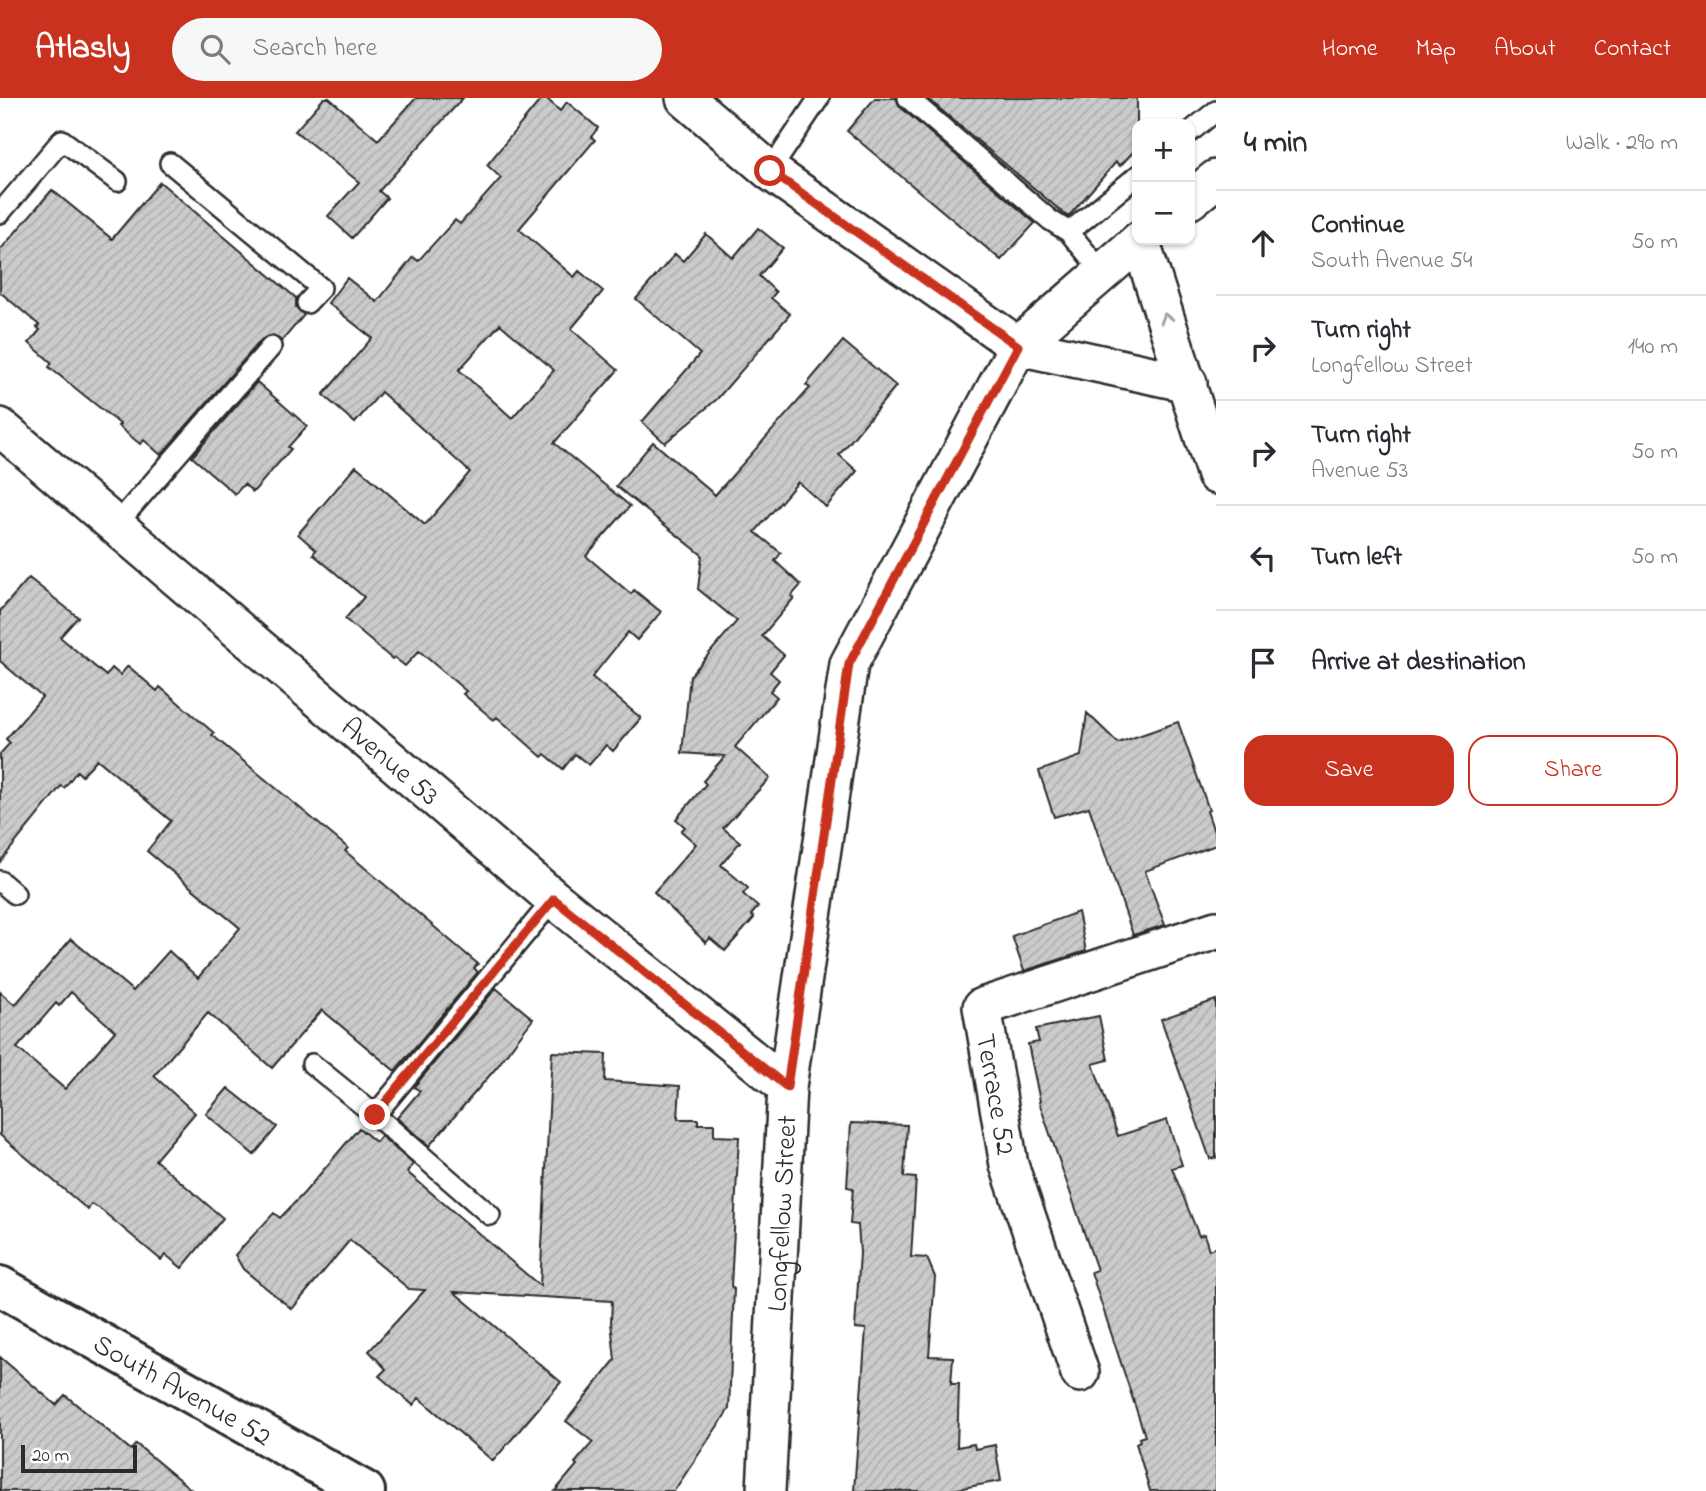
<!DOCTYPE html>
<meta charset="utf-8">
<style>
:root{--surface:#fff;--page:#f7f7f7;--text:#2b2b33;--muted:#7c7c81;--line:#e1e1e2;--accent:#c8321e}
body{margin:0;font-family:"Indie Flower",sans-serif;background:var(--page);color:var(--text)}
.controls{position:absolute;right:21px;top:21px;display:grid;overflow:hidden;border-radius:14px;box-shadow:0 2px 5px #0004}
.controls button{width:63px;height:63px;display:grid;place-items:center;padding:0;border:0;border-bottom:2px solid var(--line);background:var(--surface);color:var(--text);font:35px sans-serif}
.scale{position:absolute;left:21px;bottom:18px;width:116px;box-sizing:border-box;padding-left:7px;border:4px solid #2b2b2b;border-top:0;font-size:19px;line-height:24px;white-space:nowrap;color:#2b2b2b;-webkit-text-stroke:5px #fff;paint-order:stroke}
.stop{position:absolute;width:21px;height:21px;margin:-16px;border:5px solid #c8321e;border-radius:50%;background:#fff}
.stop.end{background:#c8321e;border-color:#fff;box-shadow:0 2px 7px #0008}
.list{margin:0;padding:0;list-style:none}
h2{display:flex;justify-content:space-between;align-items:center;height:91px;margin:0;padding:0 28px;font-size:30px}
h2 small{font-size:23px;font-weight:400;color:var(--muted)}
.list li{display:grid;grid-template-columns:46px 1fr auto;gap:21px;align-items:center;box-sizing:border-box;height:105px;padding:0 28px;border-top:2px solid var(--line)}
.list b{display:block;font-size:26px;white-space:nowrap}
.list p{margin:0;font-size:23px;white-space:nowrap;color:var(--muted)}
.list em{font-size:23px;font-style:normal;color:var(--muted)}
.actions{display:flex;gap:14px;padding:21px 28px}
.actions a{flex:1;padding:16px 0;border:2px solid var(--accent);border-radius:21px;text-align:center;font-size:24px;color:var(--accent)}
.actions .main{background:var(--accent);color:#fff}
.icon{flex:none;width:38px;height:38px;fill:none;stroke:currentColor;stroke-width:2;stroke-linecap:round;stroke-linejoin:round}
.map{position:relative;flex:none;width:1216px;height:1393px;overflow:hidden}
header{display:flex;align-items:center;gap:42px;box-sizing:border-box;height:98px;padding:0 35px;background:var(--accent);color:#fff}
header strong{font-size:33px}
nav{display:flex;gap:38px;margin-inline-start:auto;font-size:24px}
.search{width:490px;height:63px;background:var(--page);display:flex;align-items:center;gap:18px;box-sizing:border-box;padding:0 24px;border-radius:38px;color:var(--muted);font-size:26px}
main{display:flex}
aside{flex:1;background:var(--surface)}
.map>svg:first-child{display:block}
</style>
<header>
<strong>Atlasly</strong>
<div class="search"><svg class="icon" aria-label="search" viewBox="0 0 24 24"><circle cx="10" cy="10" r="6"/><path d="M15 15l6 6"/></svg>Search here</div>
<nav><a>Home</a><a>Map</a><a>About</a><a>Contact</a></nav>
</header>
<main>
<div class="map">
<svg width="1216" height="1393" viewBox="0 0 1216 1393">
<defs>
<pattern id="building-hatch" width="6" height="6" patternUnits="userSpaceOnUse" patternTransform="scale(1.75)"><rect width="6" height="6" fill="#cbcbcb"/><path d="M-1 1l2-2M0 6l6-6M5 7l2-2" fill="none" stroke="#aeaeae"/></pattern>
</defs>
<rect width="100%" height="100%" fill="#fff"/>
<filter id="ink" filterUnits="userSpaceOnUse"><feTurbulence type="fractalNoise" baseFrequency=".0143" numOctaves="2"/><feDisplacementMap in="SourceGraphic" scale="14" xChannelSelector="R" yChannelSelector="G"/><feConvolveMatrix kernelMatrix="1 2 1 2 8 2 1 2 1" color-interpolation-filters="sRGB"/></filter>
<g filter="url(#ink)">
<path fill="url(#building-hatch)" stroke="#2b2b2b" stroke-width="2" fill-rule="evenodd" d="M 324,0 L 329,0 L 378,42 L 416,0 L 463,0 L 379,93 L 387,100 L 352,140 L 328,118 L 359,84 L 295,33 Z
M 542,0 L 546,0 L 560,13 L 567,4 L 598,30 L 591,39 L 595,42 L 519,131 L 574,179 L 579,173 L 603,193 L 571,231 L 618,272 L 554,345 L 630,408 L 586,458 L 631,496 L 634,492 L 661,514 L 637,542 L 628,534 L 592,579 L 641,620 L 613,653 L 606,647 L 589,667 L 575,656 L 563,671 L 545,656 L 542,659 L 497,619 L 494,622 L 463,596 L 466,593 L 419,553 L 405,568 L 394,559 L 392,561 L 345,521 L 364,499 L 313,456 L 316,452 L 298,436 L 356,368 L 425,427 L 470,374 L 381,294 L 355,325 L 323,297 L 372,240 L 328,205 L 347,180 L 377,204 L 413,159 L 418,163 L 455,122 L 460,126 L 501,80 L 487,67 ZM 500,226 L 554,272 L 512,320 L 459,272 Z
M 875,0 L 896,0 L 900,9 L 1035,125 L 1001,162 L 847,33 Z
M 927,0 L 1137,0 L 1137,50 L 1120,68 L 1116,64 L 1068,119 Z
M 160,84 L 296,200 L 296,209 L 304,217 L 282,243 L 273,237 L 262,241 L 161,357 L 144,342 L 140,346 L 118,328 L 120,326 L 49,269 L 52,265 L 29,245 L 40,232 L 37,229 L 39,227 L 0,194 L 0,152 L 52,92 L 112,141 Z
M 758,130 L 783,150 L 759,178 L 776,194 L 771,200 L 790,216 L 717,301 L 665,345 L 642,324 L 700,256 L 636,201 L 675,156 L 683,163 L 706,136 L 733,160 Z
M 843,243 L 896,288 L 839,357 L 857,373 L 826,409 L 798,384 L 755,434 L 781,455 L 775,463 L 801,487 L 791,498 L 794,500 L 762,538 L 784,557 L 770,574 L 779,582 L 770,593 L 777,599 L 735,649 L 770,680 L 723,730 L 740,744 L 721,767 L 748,790 L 743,796 L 758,809 L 751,817 L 754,820 L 725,853 L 710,840 L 706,845 L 654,794 L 696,746 L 681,733 L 685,729 L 676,721 L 706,686 L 703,683 L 725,658 L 682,655 L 690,578 L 737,523 L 698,491 L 702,457 L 616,388 L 653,344 L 715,397 L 810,290 L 806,287 Z
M 257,284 L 307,328 L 288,349 L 291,351 L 253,394 L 244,386 L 235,396 L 192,359 Z
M 29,480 L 78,519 L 60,539 L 106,578 L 112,570 L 120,577 L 128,568 L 157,593 L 160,589 L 214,635 L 212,637 L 348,750 L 345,753 L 478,866 L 474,870 L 478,874 L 395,973 L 322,912 L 272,970 L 208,915 L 154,978 L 195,1015 L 155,1062 L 223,1120 L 182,1170 L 166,1157 L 161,1162 L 99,1110 L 91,1106 L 88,1112 L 0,1037 L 0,894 L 15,907 L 71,841 L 133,893 L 169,853 L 198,880 L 240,830 L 147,753 L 171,723 L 97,661 L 82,678 L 77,673 L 64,690 L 61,688 L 0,764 L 0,656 L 10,645 L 6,641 L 42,599 L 0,563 L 0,513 ZM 71,894 L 115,933 L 65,991 L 17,950 L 56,905 L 59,908 Z
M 1087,615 L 1118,645 L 1178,624 L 1209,712 L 1207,713 L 1216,740 L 1216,747 L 1145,773 L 1165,827 L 1133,837 L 1089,709 L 1054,719 L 1039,673 L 1081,658 Z
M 1078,814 L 1086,853 L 1024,873 L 1012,838 Z
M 496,890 L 533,921 L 496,970 L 429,1048 L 397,1020 L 420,993 L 414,989 Z
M 1216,902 L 1216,1060 L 1210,1061 L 1161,921 Z
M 1099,918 L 1108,962 L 1093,966 L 1118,1038 L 1167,1022 L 1182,1067 L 1172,1070 L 1199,1138 L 1204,1136 L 1209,1152 L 1216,1149 L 1216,1393 L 1150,1393 L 1136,1345 L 1140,1343 L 1139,1340 L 1145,1338 L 1091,1174 L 1097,1172 L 1039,1004 L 1040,1003 L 1028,946 L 1039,944 L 1036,931 Z
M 552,954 L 606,956 L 605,983 L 680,988 L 678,1021 L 698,1021 L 698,1026 L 714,1026 L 714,1038 L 739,1039 L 731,1188 L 734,1191 L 729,1311 L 674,1393 L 555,1393 L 577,1367 L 575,1365 L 593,1344 L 566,1323 L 615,1262 L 611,1224 L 612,1203 L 454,1194 L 561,1284 L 493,1363 L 419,1300 L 413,1307 L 379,1278 L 386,1271 L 369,1253 L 425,1192 L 409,1191 L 350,1142 L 292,1211 L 243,1171 L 235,1157 L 274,1115 L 280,1120 L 304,1095 L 359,1030 L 376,1044 L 381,1038 L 413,1066 L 407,1074 L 540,1188 Z
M 228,990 L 277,1029 L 254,1057 L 206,1016 Z
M 851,1025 L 907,1027 L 904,1079 L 916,1080 L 911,1159 L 927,1160 L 935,1179 L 929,1258 L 953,1259 L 951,1286 L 959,1286 L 957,1349 L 974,1346 L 975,1351 L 995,1347 L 1001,1383 L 946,1393 L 854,1393 L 866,1231 L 855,1230 L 860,1155 L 858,1127 L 850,1126 L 853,1090 L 847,1089 Z
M 0,1259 L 56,1307 L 65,1297 L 131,1352 L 136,1346 L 193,1393 L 0,1393 Z"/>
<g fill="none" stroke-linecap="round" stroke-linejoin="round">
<defs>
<path id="service" d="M 908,0 L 1050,122 L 1069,134 L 1102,174
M 1190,34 L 1216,13
M 170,65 L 321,190 L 307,205
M 770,73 L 819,0
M 0,115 L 62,42 L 117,83
M 1069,134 L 1137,78
M 115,428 L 271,249
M 0,783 L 15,796
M 312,966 L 375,1017
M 490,1117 L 375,1017 L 554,801"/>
<g id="minor">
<path d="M 685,0 L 770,73 L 1018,248 L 1188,285"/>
<path d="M 1190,102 L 1216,81"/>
<path d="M 1140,142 L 1216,377"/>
<path id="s1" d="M 0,329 L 554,801 L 787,989"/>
<path d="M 1080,1275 L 1009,1067 L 982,909 L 1216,832"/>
<path id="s2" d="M 766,1393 L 787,989 L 849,566 L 1018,248 L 1140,142"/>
</g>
<g id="tertiary">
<path id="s3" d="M 0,1188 L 365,1393"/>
</g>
</defs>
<use href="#service" stroke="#2b2b2b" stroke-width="24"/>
<use href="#minor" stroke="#2b2b2b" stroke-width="42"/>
<use href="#tertiary" stroke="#2b2b2b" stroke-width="44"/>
<use href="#service" stroke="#fff" stroke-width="19"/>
<use href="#minor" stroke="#fff" stroke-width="37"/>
<use href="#tertiary" stroke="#fff" stroke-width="38"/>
</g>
<defs><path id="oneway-chevron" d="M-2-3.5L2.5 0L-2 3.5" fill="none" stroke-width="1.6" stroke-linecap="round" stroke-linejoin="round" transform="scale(1.75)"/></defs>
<use stroke="#a0a0a0" href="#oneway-chevron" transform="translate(1166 220) rotate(-108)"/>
</g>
<g fill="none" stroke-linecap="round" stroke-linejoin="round" filter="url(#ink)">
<path stroke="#c8321e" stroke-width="9" d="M 375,1017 L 554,801 L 787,989 L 849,566 L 1018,248 L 770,73"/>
</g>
<g text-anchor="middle" stroke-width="5" stroke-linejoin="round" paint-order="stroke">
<g font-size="28" fill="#2b2b2b" stroke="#fff">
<text dy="10" stroke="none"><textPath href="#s1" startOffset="514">Avenue 53</textPath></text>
<text transform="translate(997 996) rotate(80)" y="10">Terrace 52</text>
<text dy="10" stroke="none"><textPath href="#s2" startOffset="278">Longfellow Street</textPath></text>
<text dy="10" stroke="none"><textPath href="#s3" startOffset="210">South Avenue 52</textPath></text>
</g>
</g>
</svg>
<div class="controls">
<button>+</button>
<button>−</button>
</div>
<div class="scale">20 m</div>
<div class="stop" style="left:770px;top:73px"></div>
<div class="stop end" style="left:375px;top:1017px"></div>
</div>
<aside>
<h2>4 min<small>Walk · 290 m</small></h2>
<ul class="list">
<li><svg class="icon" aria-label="ahead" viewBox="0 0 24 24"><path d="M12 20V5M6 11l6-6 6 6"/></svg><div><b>Continue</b><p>South Avenue 54</p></div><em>50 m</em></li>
<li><svg class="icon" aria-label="right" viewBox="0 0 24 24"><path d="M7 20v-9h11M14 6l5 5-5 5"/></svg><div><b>Turn right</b><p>Longfellow Street</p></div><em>140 m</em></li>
<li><svg class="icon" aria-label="right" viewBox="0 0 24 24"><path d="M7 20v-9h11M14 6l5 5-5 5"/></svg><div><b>Turn right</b><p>Avenue 53</p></div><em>50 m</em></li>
<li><svg class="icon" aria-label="left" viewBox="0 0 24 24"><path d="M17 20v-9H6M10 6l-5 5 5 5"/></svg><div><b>Turn left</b></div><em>50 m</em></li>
<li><svg class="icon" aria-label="arrive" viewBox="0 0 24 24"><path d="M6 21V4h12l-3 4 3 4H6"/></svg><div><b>Arrive at destination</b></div></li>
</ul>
<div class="actions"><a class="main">Save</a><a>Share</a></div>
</aside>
</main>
